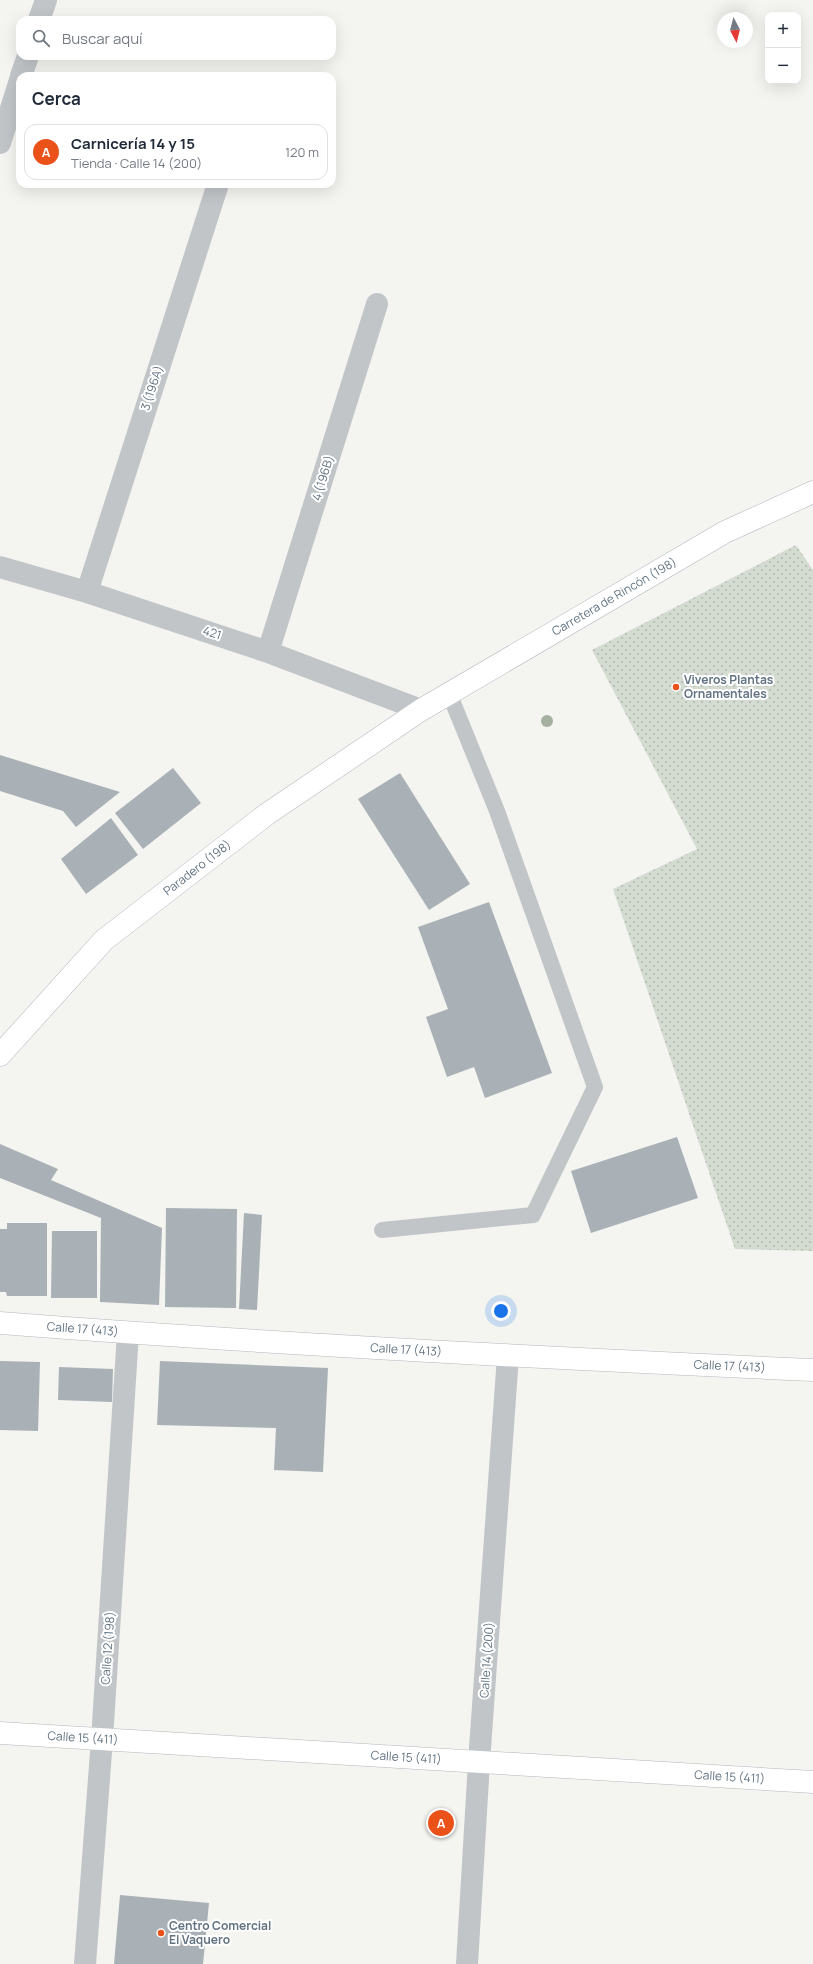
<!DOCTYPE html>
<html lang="es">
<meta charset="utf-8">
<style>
:root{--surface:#fff;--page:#f2f2f3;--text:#1f2937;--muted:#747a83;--line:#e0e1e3;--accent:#ea521a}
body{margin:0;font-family:Manrope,sans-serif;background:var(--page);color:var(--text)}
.controls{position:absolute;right:12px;top:12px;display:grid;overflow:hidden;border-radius:8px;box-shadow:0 4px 16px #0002}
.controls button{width:36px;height:36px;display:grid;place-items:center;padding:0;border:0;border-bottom:1px solid var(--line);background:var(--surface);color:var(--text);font:20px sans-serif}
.compass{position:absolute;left:717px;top:12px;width:36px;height:36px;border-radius:50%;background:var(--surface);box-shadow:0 4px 16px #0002;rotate:173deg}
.you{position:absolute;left:501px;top:1311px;width:14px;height:14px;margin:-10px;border:3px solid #fff;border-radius:50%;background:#1a73e8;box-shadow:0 0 0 6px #1a73e833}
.badge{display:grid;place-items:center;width:26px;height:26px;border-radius:50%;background:var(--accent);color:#fff;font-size:13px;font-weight:700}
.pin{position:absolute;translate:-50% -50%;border:2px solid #fff;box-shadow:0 1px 4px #0006}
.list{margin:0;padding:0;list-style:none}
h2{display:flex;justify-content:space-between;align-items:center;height:52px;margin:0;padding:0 16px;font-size:17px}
h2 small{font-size:13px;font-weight:400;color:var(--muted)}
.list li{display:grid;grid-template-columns:26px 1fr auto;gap:12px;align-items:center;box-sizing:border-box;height:56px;margin:0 8px 8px;padding:0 8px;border:1px solid var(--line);border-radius:12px}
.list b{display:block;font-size:15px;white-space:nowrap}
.list p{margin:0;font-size:13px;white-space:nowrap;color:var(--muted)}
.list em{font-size:13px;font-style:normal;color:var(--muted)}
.icon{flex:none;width:22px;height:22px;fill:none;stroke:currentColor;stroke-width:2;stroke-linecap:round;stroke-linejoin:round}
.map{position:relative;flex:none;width:813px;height:1964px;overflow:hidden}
.search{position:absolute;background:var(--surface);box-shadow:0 4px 16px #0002;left:16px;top:16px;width:320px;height:44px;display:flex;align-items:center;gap:10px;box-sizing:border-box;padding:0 14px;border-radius:12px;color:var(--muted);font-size:15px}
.panel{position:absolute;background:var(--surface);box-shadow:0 4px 16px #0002;left:16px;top:72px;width:320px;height:116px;border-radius:12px}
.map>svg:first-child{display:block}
</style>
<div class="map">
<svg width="813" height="1964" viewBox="0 0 813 1964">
<defs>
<pattern id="grass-dots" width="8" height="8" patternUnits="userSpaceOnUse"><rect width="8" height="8" fill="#d4dbd1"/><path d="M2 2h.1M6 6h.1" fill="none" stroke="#afb6af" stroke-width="1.8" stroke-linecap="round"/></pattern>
</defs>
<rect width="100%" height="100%" fill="#f4f4f0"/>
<path fill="url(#grass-dots)" d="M 796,545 L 813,570 L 813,1251 L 735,1249 L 613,889 L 697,849 L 592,650 Z"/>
<path fill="#a9b1b7" d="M 0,755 L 120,792 L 76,827 L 63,811 L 0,791 Z
M 173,768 L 201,803 L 143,849 L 115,813 Z
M 400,773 L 470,884 L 429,910 L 358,799 Z
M 111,818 L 138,855 L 86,894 L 61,859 Z
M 489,902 L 552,1073 L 485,1098 L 474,1067 L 447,1077 L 426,1017 L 448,1009 L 418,927 Z
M 677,1137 L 698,1198 L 591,1233 L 571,1171 Z
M 0,1144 L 58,1169 L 51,1180 L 162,1228 L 159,1305 L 100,1302 L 101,1218 L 0,1178 Z
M 166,1208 L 237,1209 L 236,1308 L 165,1307 Z
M 244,1213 L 262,1215 L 257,1310 L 239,1309 Z
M 7,1223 L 47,1223 L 47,1296 L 7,1296 L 6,1292 L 0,1292 L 0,1229 L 7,1229 Z
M 52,1231 L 97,1231 L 97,1298 L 51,1298 Z
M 0,1361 L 40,1362 L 38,1431 L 0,1430 Z
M 160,1361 L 328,1368 L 323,1472 L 274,1470 L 276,1428 L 157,1425 Z
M 59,1367 L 113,1369 L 112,1402 L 58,1400 Z
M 120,1895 L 209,1903 L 203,1964 L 114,1964 Z"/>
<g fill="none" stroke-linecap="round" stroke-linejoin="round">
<defs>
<g id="secondary">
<path id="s1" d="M 0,1055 L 104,940 L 267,814 L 421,710 L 725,532 L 813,492"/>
<path id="s2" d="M 0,1323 C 271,1344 542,1358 813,1370"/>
<path id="s3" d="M 0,1733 L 813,1782"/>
</g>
</defs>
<use href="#secondary" stroke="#b3b8bd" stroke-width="23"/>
<path stroke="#c1c5c8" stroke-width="16" d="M 382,1230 L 533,1215 L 595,1087 L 497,811 L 449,693"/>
<path stroke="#c1c5c8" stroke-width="22" d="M 39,20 L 46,0
M 21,76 L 28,56
M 0,143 L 20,80
M 0,567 L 87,592 L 268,652 L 421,710
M 87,592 L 218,184
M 268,652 L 377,304
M 85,1964 L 102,1739 L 128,1333
M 467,1964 L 479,1762 L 508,1356"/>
<use href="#secondary" stroke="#fff" stroke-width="22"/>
</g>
<circle fill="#a5b0a1" cx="547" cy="721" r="6"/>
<g fill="#ea521a" stroke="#fff" stroke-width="1.5">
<circle cx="676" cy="687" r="4"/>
<circle cx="161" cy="1933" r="4"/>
</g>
<g text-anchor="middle" stroke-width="4" stroke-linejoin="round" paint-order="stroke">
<g font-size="12" fill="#627382" stroke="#fff">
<text transform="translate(152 388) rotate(-72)" y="4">3 (196A)</text>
<text transform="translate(323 478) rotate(-73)" y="4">4 (196B)</text>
<text dy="4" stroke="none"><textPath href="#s1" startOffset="771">Carretera de Rincón (198)</textPath></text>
<text transform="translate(212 633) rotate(18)" y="4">421</text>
<text dy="4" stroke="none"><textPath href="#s1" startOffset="273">Paradero (198)</textPath></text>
<text dy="4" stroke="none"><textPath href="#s2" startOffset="83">Calle 17 (413)</textPath></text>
<text dy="4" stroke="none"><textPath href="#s2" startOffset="407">Calle 17 (413)</textPath></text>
<text dy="4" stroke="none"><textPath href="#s2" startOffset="731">Calle 17 (413)</textPath></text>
<text transform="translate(108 1648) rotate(-86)" y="4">Calle 12 (198)</text>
<text transform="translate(487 1660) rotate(-86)" y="4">Calle 14 (200)</text>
<text dy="4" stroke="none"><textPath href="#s3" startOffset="83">Calle 15 (411)</textPath></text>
<text dy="4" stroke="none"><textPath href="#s3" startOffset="407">Calle 15 (411)</textPath></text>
<text dy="4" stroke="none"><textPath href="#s3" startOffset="731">Calle 15 (411)</textPath></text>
</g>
<g font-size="12" font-weight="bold" fill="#627382" stroke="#fff" text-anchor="start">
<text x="684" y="684">Viveros Plantas<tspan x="684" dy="14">Ornamentales</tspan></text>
<text x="169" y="1930">Centro Comercial<tspan x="169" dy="14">El Vaquero</tspan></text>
</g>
</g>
</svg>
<div class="controls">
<button>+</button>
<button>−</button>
</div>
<svg class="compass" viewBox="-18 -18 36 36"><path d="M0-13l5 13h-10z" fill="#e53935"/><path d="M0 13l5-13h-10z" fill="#747a83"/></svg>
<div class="you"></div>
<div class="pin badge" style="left:441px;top:1823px">A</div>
<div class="search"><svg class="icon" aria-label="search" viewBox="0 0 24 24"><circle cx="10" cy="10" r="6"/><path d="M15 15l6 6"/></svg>Buscar aquí</div>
<section class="panel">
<h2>Cerca<small></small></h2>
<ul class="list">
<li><span class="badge">A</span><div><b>Carnicería 14 y 15</b><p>Tienda · Calle 14 (200)</p></div><em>120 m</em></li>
</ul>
</section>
</div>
